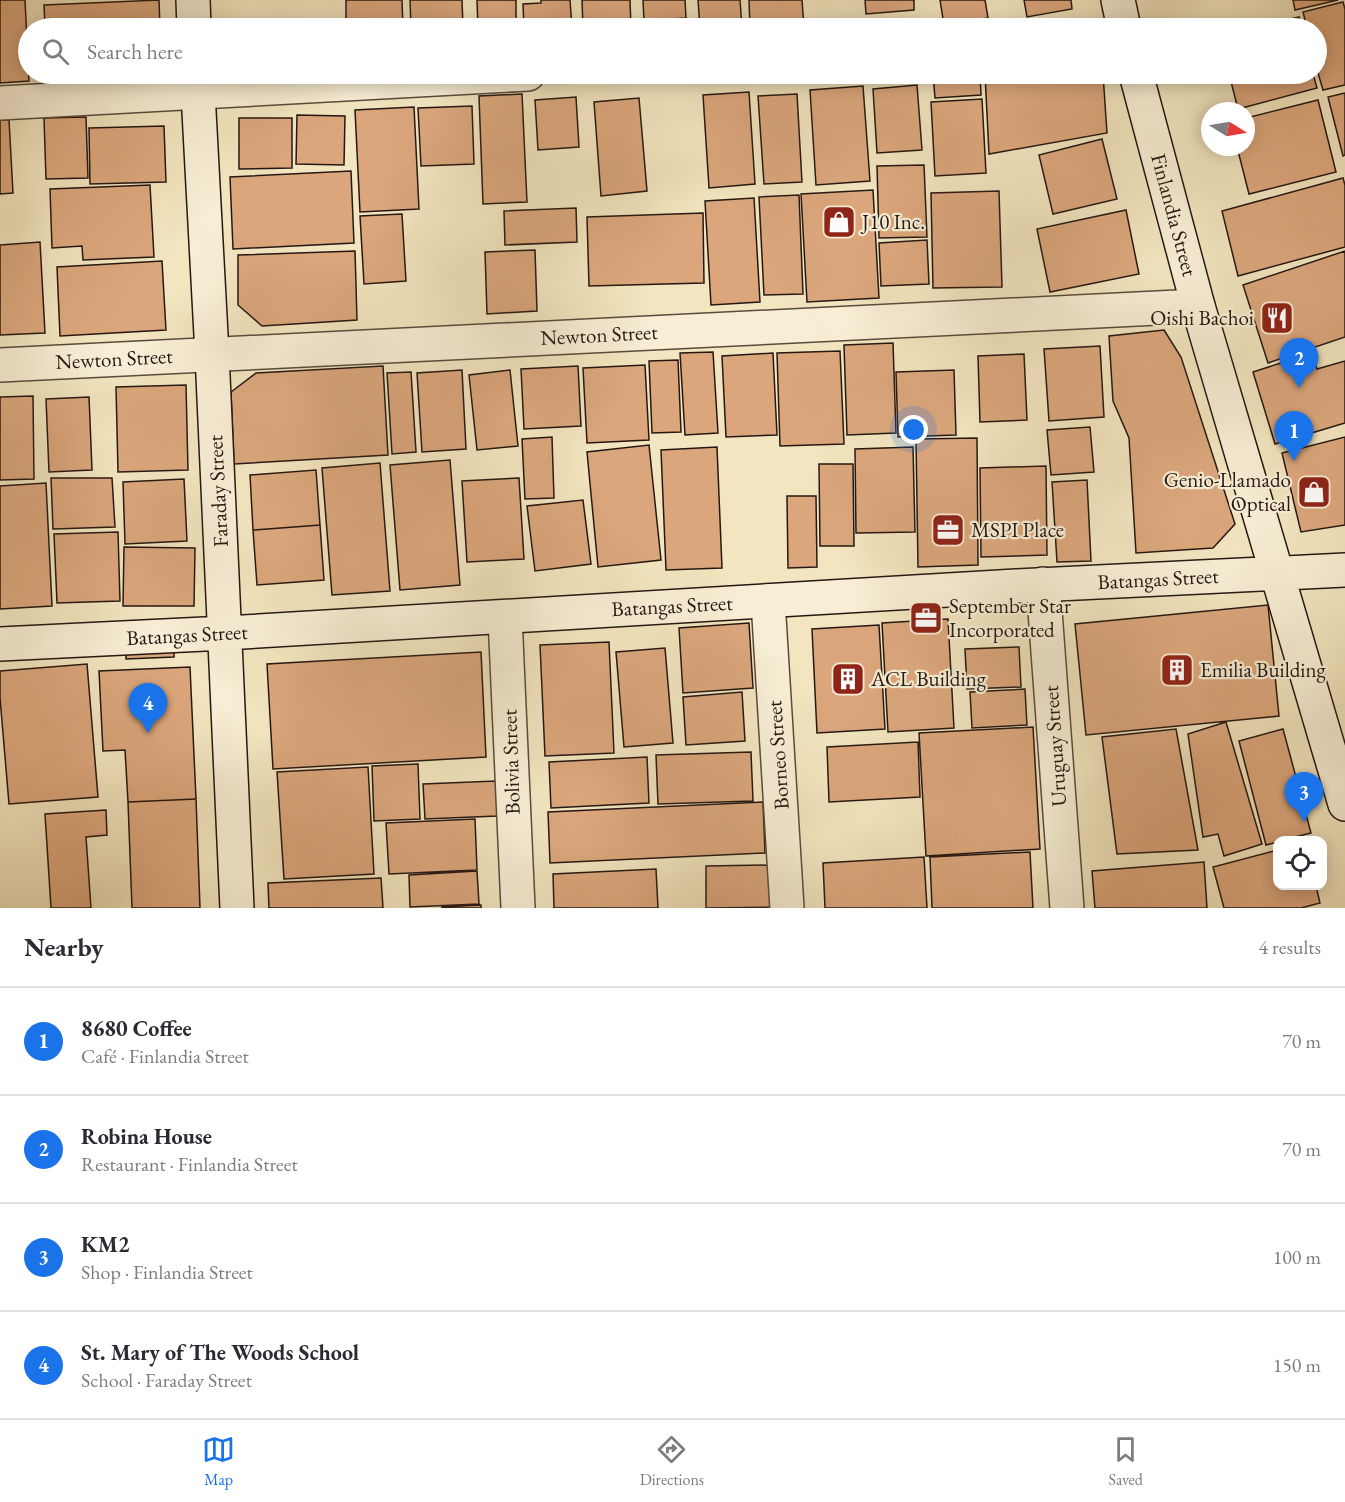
<!DOCTYPE html>
<meta charset="utf-8">
<style>
:root{--surface:#fff;--page:#f7f7f7;--text:#2b2b33;--muted:#7c7c81;--line:#e1e1e2;--accent:#1a73e8}
body{margin:0;font-family:"EB Garamond",serif;background:var(--page);color:var(--text)}
.controls{position:absolute;right:18px;bottom:18px;display:grid;overflow:hidden;border-radius:12px;box-shadow:0 3px 15px #0003}
.controls button{width:54px;height:54px;display:grid;place-items:center;padding:0;border:0;border-bottom:2px solid var(--line);background:var(--surface);color:var(--text);font:30px sans-serif}
.compass{position:absolute;left:1201px;top:102px;width:54px;height:54px;border-radius:50%;background:var(--surface);box-shadow:0 3px 15px #0003;rotate:101deg}
.you{position:absolute;left:914px;top:430px;width:21px;height:21px;margin:-15px;border:4px solid #fff;border-radius:50%;background:#1a73e8;box-shadow:0 0 0 9px #1a73e833}
.badge{display:grid;place-items:center;width:39px;height:39px;border-radius:50%;background:var(--accent);color:#fff;font-size:20px;font-weight:700}
.pin{position:absolute;translate:-50% -50px;filter:drop-shadow(0 2px 3px #0008)}
.pin::after{content:'';position:absolute;top:32px;width:21px;height:18px;background:inherit;clip-path:polygon(0 0,100% 0,50% 100%)}
.list{margin:0;padding:0;list-style:none}
h2{display:flex;justify-content:space-between;align-items:center;height:78px;margin:0;padding:0 24px;font-size:26px}
h2 small{font-size:20px;font-weight:400;color:var(--muted)}
.list li{display:grid;grid-template-columns:39px 1fr auto;gap:18px;align-items:center;box-sizing:border-box;height:108px;padding:0 24px;border-top:2px solid var(--line)}
.list b{display:block;font-size:22px;white-space:nowrap}
.list p{margin:0;font-size:20px;white-space:nowrap;color:var(--muted)}
.list em{font-size:20px;font-style:normal;color:var(--muted)}
.icon{flex:none;width:33px;height:33px;fill:none;stroke:currentColor;stroke-width:2;stroke-linecap:round;stroke-linejoin:round}
.map{position:relative;flex:none;width:1345px;height:908px;overflow:hidden}
.search{position:absolute;background:var(--surface);box-shadow:0 3px 15px #0003;left:18px;right:18px;top:18px;height:66px;display:flex;align-items:center;gap:15px;box-sizing:border-box;padding:0 21px;border-radius:33px;color:var(--muted);font-size:22px}
.sheet{height:510px;background:var(--surface)}
nav{display:flex;justify-content:space-around;align-items:center;box-sizing:border-box;height:84px;border-top:2px solid var(--line);background:var(--surface);font-size:16px;color:var(--muted)}
nav a{display:grid;justify-items:center;gap:3px}
nav .on{color:var(--accent)}
.map>svg:first-child{display:block}
</style>
<div class="map">
<svg width="1345" height="908" viewBox="0 0 1345 908">
<rect width="100%" height="100%" fill="#f2e5bf"/>
<filter id="stains"><feTurbulence type="fractalNoise" baseFrequency=".00333" numOctaves="4"/><feColorMatrix values="0 0 0 0 .2 0 0 0 0 .09 0 0 0 0 .02 0 0 0 .5 -.17"/></filter>
<radialGradient id="worn" r=".72"><stop offset=".6" stop-color="#630" stop-opacity="0"/><stop offset="1" stop-color="#630" stop-opacity=".3"/></radialGradient>
<path fill="#dba67c" stroke="#251813" stroke-width="1.5" d="M 0,0 L 25,0 L 29,81 L 0,83 Z
M 159,0 L 160,28 L 45,28 L 44,5 Z
M 346,0 L 402,0 L 403,28 L 346,28 Z
M 410,0 L 462,0 L 463,28 L 411,28 Z
M 477,0 L 516,0 L 516,28 L 478,28 Z
M 541,0 L 570,0 L 572,28 L 524,28 L 523,4 L 541,3 Z
M 582,0 L 630,0 L 631,28 L 583,28 Z
M 643,0 L 685,0 L 686,18 L 644,21 Z
M 698,0 L 740,0 L 742,28 L 700,28 Z
M 749,0 L 802,0 L 804,27 L 750,28 Z
M 865,0 L 914,0 L 914,10 L 866,14 Z
M 940,0 L 985,0 L 988,18 L 944,25 Z
M 1024,0 L 1071,0 L 1072,9 L 1027,17 Z
M 1293,0 L 1338,0 L 1295,10 Z
M 1343,2 L 1345,9 L 1345,85 L 1323,90 L 1316,66 L 1316,28 L 1307,28 L 1303,12 Z
M 1299,17 L 1302,28 L 1255,28 Z
M 47,74 L 162,74 L 162,75 L 47,80 Z
M 933,74 L 980,74 L 981,95 L 935,98 Z
M 985,74 L 1103,74 L 1107,133 L 989,154 Z
M 1229,74 L 1313,74 L 1317,88 L 1238,109 Z
M 917,85 L 922,150 L 877,153 L 873,89 Z
M 863,86 L 870,181 L 816,185 L 810,90 Z
M 749,92 L 755,184 L 709,188 L 703,95 Z
M 1345,93 L 1345,155 L 1343,156 L 1328,97 Z
M 522,94 L 527,202 L 483,204 L 479,96 Z
M 797,94 L 802,182 L 764,184 L 758,96 Z
M 576,97 L 579,147 L 538,150 L 535,100 Z
M 639,98 L 647,191 L 601,196 L 594,102 Z
M 982,99 L 986,173 L 935,176 L 931,102 Z
M 1318,100 L 1336,172 L 1249,194 L 1237,147 L 1246,147 L 1246,118 Z
M 472,106 L 474,164 L 421,166 L 418,108 Z
M 414,107 L 419,209 L 360,212 L 355,110 Z
M 297,115 L 345,116 L 344,165 L 296,164 Z
M 86,117 L 88,178 L 46,179 L 44,118 Z
M 239,118 L 292,118 L 292,168 L 239,169 Z
M 0,120 L 9,120 L 13,193 L 0,194 Z
M 164,126 L 166,182 L 90,184 L 89,128 Z
M 1102,139 L 1117,199 L 1053,214 L 1039,155 Z
M 924,165 L 927,237 L 879,238 L 877,166 Z
M 351,171 L 354,243 L 233,249 L 230,177 Z
M 1343,178 L 1345,185 L 1345,247 L 1238,276 L 1222,211 Z
M 150,185 L 154,257 L 83,260 L 82,246 L 52,248 L 50,189 Z
M 873,190 L 879,298 L 807,302 L 801,194 Z
M 999,191 L 1002,287 L 933,288 L 931,193 Z
M 799,195 L 803,294 L 764,295 L 759,197 Z
M 754,198 L 760,302 L 711,305 L 705,201 Z
M 576,208 L 577,242 L 505,245 L 504,211 Z
M 1126,210 L 1139,274 L 1050,292 L 1037,229 Z
M 703,213 L 704,283 L 589,286 L 587,217 Z
M 402,214 L 406,281 L 364,284 L 360,216 Z
M 927,240 L 929,284 L 881,286 L 879,243 Z
M 40,242 L 45,333 L 0,335 L 0,245 Z
M 535,250 L 537,311 L 487,314 L 485,252 Z
M 355,251 L 357,320 L 262,326 L 238,305 L 238,255 Z
M 1345,251 L 1345,337 L 1268,363 L 1243,285 Z
M 162,261 L 166,330 L 60,336 L 57,267 Z
M 1164,330 L 1181,357 L 1235,524 L 1213,548 L 1136,553 L 1129,438 L 1113,401 L 1109,336 Z
M 893,343 L 896,433 L 847,435 L 844,345 Z
M 1100,346 L 1104,417 L 1049,421 L 1044,349 Z
M 840,351 L 844,444 L 780,446 L 777,353 Z
M 713,352 L 718,433 L 685,435 L 680,353 Z
M 773,353 L 777,435 L 726,437 L 722,356 Z
M 1312,353 L 1317,369 L 1345,361 L 1345,423 L 1275,444 L 1253,372 Z
M 1024,354 L 1027,420 L 980,422 L 978,356 Z
M 678,360 L 681,432 L 652,433 L 649,361 Z
M 645,365 L 649,440 L 587,443 L 583,368 Z
M 383,366 L 388,455 L 234,464 L 231,392 L 256,373 Z
M 578,366 L 581,426 L 524,429 L 521,369 Z
M 462,370 L 466,449 L 422,452 L 417,373 Z
M 510,370 L 518,446 L 477,450 L 469,375 Z
M 954,370 L 956,435 L 898,437 L 896,372 Z
M 411,372 L 416,452 L 392,454 L 387,373 Z
M 186,385 L 188,470 L 118,472 L 116,387 Z
M 33,396 L 34,479 L 0,480 L 0,397 Z
M 89,397 L 92,470 L 49,472 L 46,399 Z
M 1090,427 L 1094,472 L 1051,475 L 1047,430 Z
M 552,437 L 554,498 L 525,499 L 522,439 Z
M 1345,437 L 1345,525 L 1301,532 L 1282,453 Z
M 977,438 L 978,565 L 918,567 L 916,439 Z
M 649,445 L 661,560 L 598,567 L 587,452 Z
M 717,447 L 722,568 L 666,570 L 661,450 Z
M 913,447 L 915,532 L 856,533 L 855,449 Z
M 450,460 L 460,585 L 400,590 L 390,465 Z
M 380,463 L 390,591 L 332,595 L 322,468 Z
M 819,464 L 853,464 L 854,546 L 820,546 Z
M 1046,466 L 1047,555 L 981,557 L 980,468 Z
M 316,470 L 320,525 L 253,530 L 250,475 Z
M 51,478 L 112,478 L 115,527 L 53,529 Z
M 519,478 L 524,559 L 467,562 L 462,481 Z
M 184,479 L 187,541 L 125,544 L 123,482 Z
M 1087,480 L 1091,561 L 1057,562 L 1052,482 Z
M 46,483 L 52,606 L 0,609 L 0,486 Z
M 787,496 L 816,496 L 817,567 L 788,568 Z
M 583,500 L 591,564 L 535,571 L 527,506 Z
M 320,525 L 324,580 L 257,585 L 253,530 Z
M 118,532 L 120,601 L 57,603 L 54,534 Z
M 124,547 L 195,548 L 194,606 L 123,606 Z
M 1268,605 L 1279,716 L 1086,735 L 1075,624 Z
M 948,619 L 954,728 L 888,732 L 882,623 Z
M 749,623 L 753,688 L 683,693 L 679,628 Z
M 879,625 L 885,729 L 817,733 L 812,629 Z
M 609,642 L 614,753 L 545,756 L 540,645 Z
M 174,644 L 174,657 L 126,659 L 126,645 Z
M 1019,647 L 1021,687 L 967,689 L 965,649 Z
M 665,648 L 673,743 L 624,747 L 616,652 Z
M 481,652 L 486,757 L 273,769 L 267,664 Z
M 87,664 L 98,797 L 9,804 L 0,698 L 0,671 Z
M 190,667 L 196,799 L 128,802 L 125,750 L 103,751 L 99,671 Z
M 1025,689 L 1027,725 L 972,728 L 970,692 Z
M 742,692 L 745,741 L 686,745 L 683,697 Z
M 1226,722 L 1262,844 L 1224,856 L 1218,834 L 1203,837 L 1188,734 Z
M 1033,727 L 1040,849 L 926,856 L 919,733 Z
M 1176,729 L 1198,850 L 1117,854 L 1102,737 Z
M 1283,729 L 1311,833 L 1283,840 L 1278,840 L 1278,842 L 1266,845 L 1239,741 Z
M 918,742 L 920,797 L 829,802 L 827,747 Z
M 751,752 L 753,801 L 658,804 L 656,755 Z
M 647,757 L 649,803 L 551,808 L 549,762 Z
M 418,764 L 420,819 L 374,821 L 372,766 Z
M 368,767 L 374,874 L 284,879 L 277,772 Z
M 496,781 L 497,816 L 425,819 L 423,784 Z
M 196,799 L 200,908 L 132,908 L 128,802 Z
M 763,802 L 765,853 L 550,863 L 548,812 Z
M 106,810 L 107,835 L 86,837 L 91,908 L 51,908 L 45,814 Z
M 475,819 L 477,870 L 389,874 L 386,823 Z
M 1278,850 L 1278,886 L 1316,886 L 1320,903 L 1301,908 L 1224,908 L 1213,867 Z
M 1030,852 L 1033,908 L 932,908 L 930,857 Z
M 924,857 L 927,908 L 825,908 L 823,863 Z
M 1204,862 L 1207,908 L 1095,908 L 1092,871 Z
M 772,865 L 773,907 L 706,908 L 706,866 Z
M 656,869 L 658,908 L 554,908 L 553,874 Z
M 477,871 L 479,904 L 410,907 L 409,875 Z
M 381,878 L 383,908 L 269,908 L 268,883 Z
M 481,905 L 481,908 L 442,908 L 442,907 Z"/>
<g fill="none" stroke-linecap="round" stroke-linejoin="round">
<defs>
<path id="street" d="M 0,103 L 528,74
M 0,365 L 1198,306
M 1043,584 L 1067,908
M 768,601 L 787,908
M 505,617 L 518,908"/>
<path id="secondary" d="M 193,0 L 194,28
M 1118,0 L 1124,28
M 197,74 L 212,354 L 237,908
M 1136,74 L 1198,306 L 1345,804
M 0,644 L 225,633 L 1016,586 L 1345,570"/>
</defs>
<use href="#street" stroke="#584b3e" stroke-width="36"/>
<use href="#secondary" stroke="#251813" stroke-width="36"/>
<use href="#street" stroke="#f7eed5" stroke-width="33"/>
<use href="#secondary" stroke="#f7eed5" stroke-width="33"/>
</g>
<defs>
<symbol id="shop-square" viewBox="-11 -11 22 22"><rect x="-9" y="-9" width="18" height="18" rx="4" fill="#8f2418" stroke="#f7eed5"/><path d="M-5-2.5h2.3a2.7 3.5 0 0 1 5.4 0H5L5.5 6h-11ZM-1.5-2.5h3a1.5 2.3 0 0 0-3 0Z" fill="#fff"/></symbol>
<symbol id="restaurant-square" viewBox="-11 -11 22 22"><rect x="-9" y="-9" width="18" height="18" rx="4" fill="#8f2418" stroke="#f7eed5"/><path d="M-5-6h1v4h1v-4h1v4h1v-4h1v5L-1.5 .5V6h-2V.5L-5-1ZM5-6V6H3V1.5H1.5Q1.5-4 5-6Z" fill="#fff"/></symbol>
<symbol id="office-square" viewBox="-11 -11 22 22"><rect x="-9" y="-9" width="18" height="18" rx="4" fill="#8f2418" stroke="#f7eed5"/><path d="M-6-3h4V-5.5h4V-3h4V5H-6ZM-1-4.5V-3h2v-1.5ZM-6 0V1H6V0Z" fill="#fff"/></symbol>
<symbol id="building-square" viewBox="-11 -11 22 22"><rect x="-9" y="-9" width="18" height="18" rx="4" fill="#8f2418" stroke="#f7eed5"/><path d="M-4-6H4V6H1V3H-1V6H-4ZM-2.5-4.3h1.7v1.8h-1.7ZM.8-4.3h1.7v1.8H.8ZM-2.5-1h1.7V.8h-1.7ZM.8-1h1.7V.8H.8Z" fill="#fff"/></symbol>
</defs>
<g fill-rule="evenodd">
<use href="#shop-square" x="820" y="203" width="38" height="38"/>
<use href="#restaurant-square" x="1258" y="299" width="38" height="38"/>
<use href="#shop-square" x="1295" y="473" width="38" height="38"/>
<use href="#office-square" x="929" y="511" width="38" height="38"/>
<use href="#office-square" x="907" y="599" width="38" height="38"/>
<use href="#building-square" x="1158" y="651" width="38" height="38"/>
<use href="#building-square" x="829" y="660" width="38" height="38"/>
</g>
<g text-anchor="middle" stroke-width="4.5" stroke-linejoin="round" paint-order="stroke">
<g font-size="21" fill="#251813" stroke="#f7eed5">
<text transform="translate(1174 215) rotate(75)" y="7">Finlandia Street</text>
<text transform="translate(599 335) rotate(-3)" y="7">Newton Street</text>
<text transform="translate(114 359) rotate(-3)" y="7">Newton Street</text>
<text transform="translate(218 491) rotate(-93)" y="7">Faraday Street</text>
<text transform="translate(1158 579) rotate(-3)" y="7">Batangas Street</text>
<text transform="translate(672 606) rotate(-3)" y="7">Batangas Street</text>
<text transform="translate(187 635) rotate(-3)" y="7">Batangas Street</text>
<text transform="translate(1055 746) rotate(-94)" y="7">Uruguay Street</text>
<text transform="translate(778 755) rotate(-94)" y="7">Borneo Street</text>
<text transform="translate(511 762) rotate(-92)" y="7">Bolivia Street</text>
</g>
<g font-size="21" fill="#251813" stroke="#f7eed5" text-anchor="start">
<text x="862" y="229">J10 Inc.</text>
<text x="1254" y="325" text-anchor="end">Oishi Bachoi</text>
<text x="1291" y="487" text-anchor="end">Genio-Llamado<tspan x="1291" dy="24">Optical</tspan></text>
<text x="971" y="537">MSPI Place</text>
<text x="949" y="613">September Star<tspan x="949" dy="24">Incorporated</tspan></text>
<text x="1200" y="677">Emilia Building</text>
<text x="871" y="686">ACL Building</text>
</g>
</g>
<rect width="100%" height="100%" filter="url(#stains)"/>
<rect width="100%" height="100%" fill="url(#worn)"/>
</svg>
<div class="controls">
<button><svg class="icon" aria-label="locate" viewBox="0 0 24 24"><circle cx="12" cy="12" r="6"/><path d="M12 2v4M12 18v4M2 12h4M18 12h4"/></svg></button>
</div>
<svg class="compass" viewBox="-18 -18 36 36"><path d="M0-13l5 13h-10z" fill="#e53935"/><path d="M0 13l5-13h-10z" fill="#7c7c81"/></svg>
<div class="you"></div>
<div class="pin badge" style="left:1294px;top:461px">1</div>
<div class="pin badge" style="left:1299px;top:388px">2</div>
<div class="pin badge" style="left:1304px;top:822px">3</div>
<div class="pin badge" style="left:148px;top:733px">4</div>
<div class="search"><svg class="icon" aria-label="search" viewBox="0 0 24 24"><circle cx="10" cy="10" r="6"/><path d="M15 15l6 6"/></svg>Search here</div>
</div>
<section class="sheet">
<h2>Nearby<small>4 results</small></h2>
<ul class="list">
<li><span class="badge">1</span><div><b>8680 Coffee</b><p>Café · Finlandia Street</p></div><em>70 m</em></li>
<li><span class="badge">2</span><div><b>Robina House</b><p>Restaurant · Finlandia Street</p></div><em>70 m</em></li>
<li><span class="badge">3</span><div><b>KM2</b><p>Shop · Finlandia Street</p></div><em>100 m</em></li>
<li><span class="badge">4</span><div><b>St. Mary of The Woods School</b><p>School · Faraday Street</p></div><em>150 m</em></li>
</ul>
</section>
<nav>
<a class="on"><svg class="icon" aria-label="map" viewBox="0 0 24 24"><path d="M3 6l6-2 6 2 6-2v14l-6 2-6-2-6 2zM9 4v14M15 6v14"/></svg>Map</a>
<a><svg class="icon" aria-label="directions" viewBox="0 0 24 24"><path d="M12 3l9 9-9 9-9-9zM9 14v-3h6M13 9l2 2-2 2"/></svg>Directions</a>
<a><svg class="icon" aria-label="saved" viewBox="0 0 24 24"><path d="M7 4h10v16l-5-4-5 4z"/></svg>Saved</a>
</nav>
